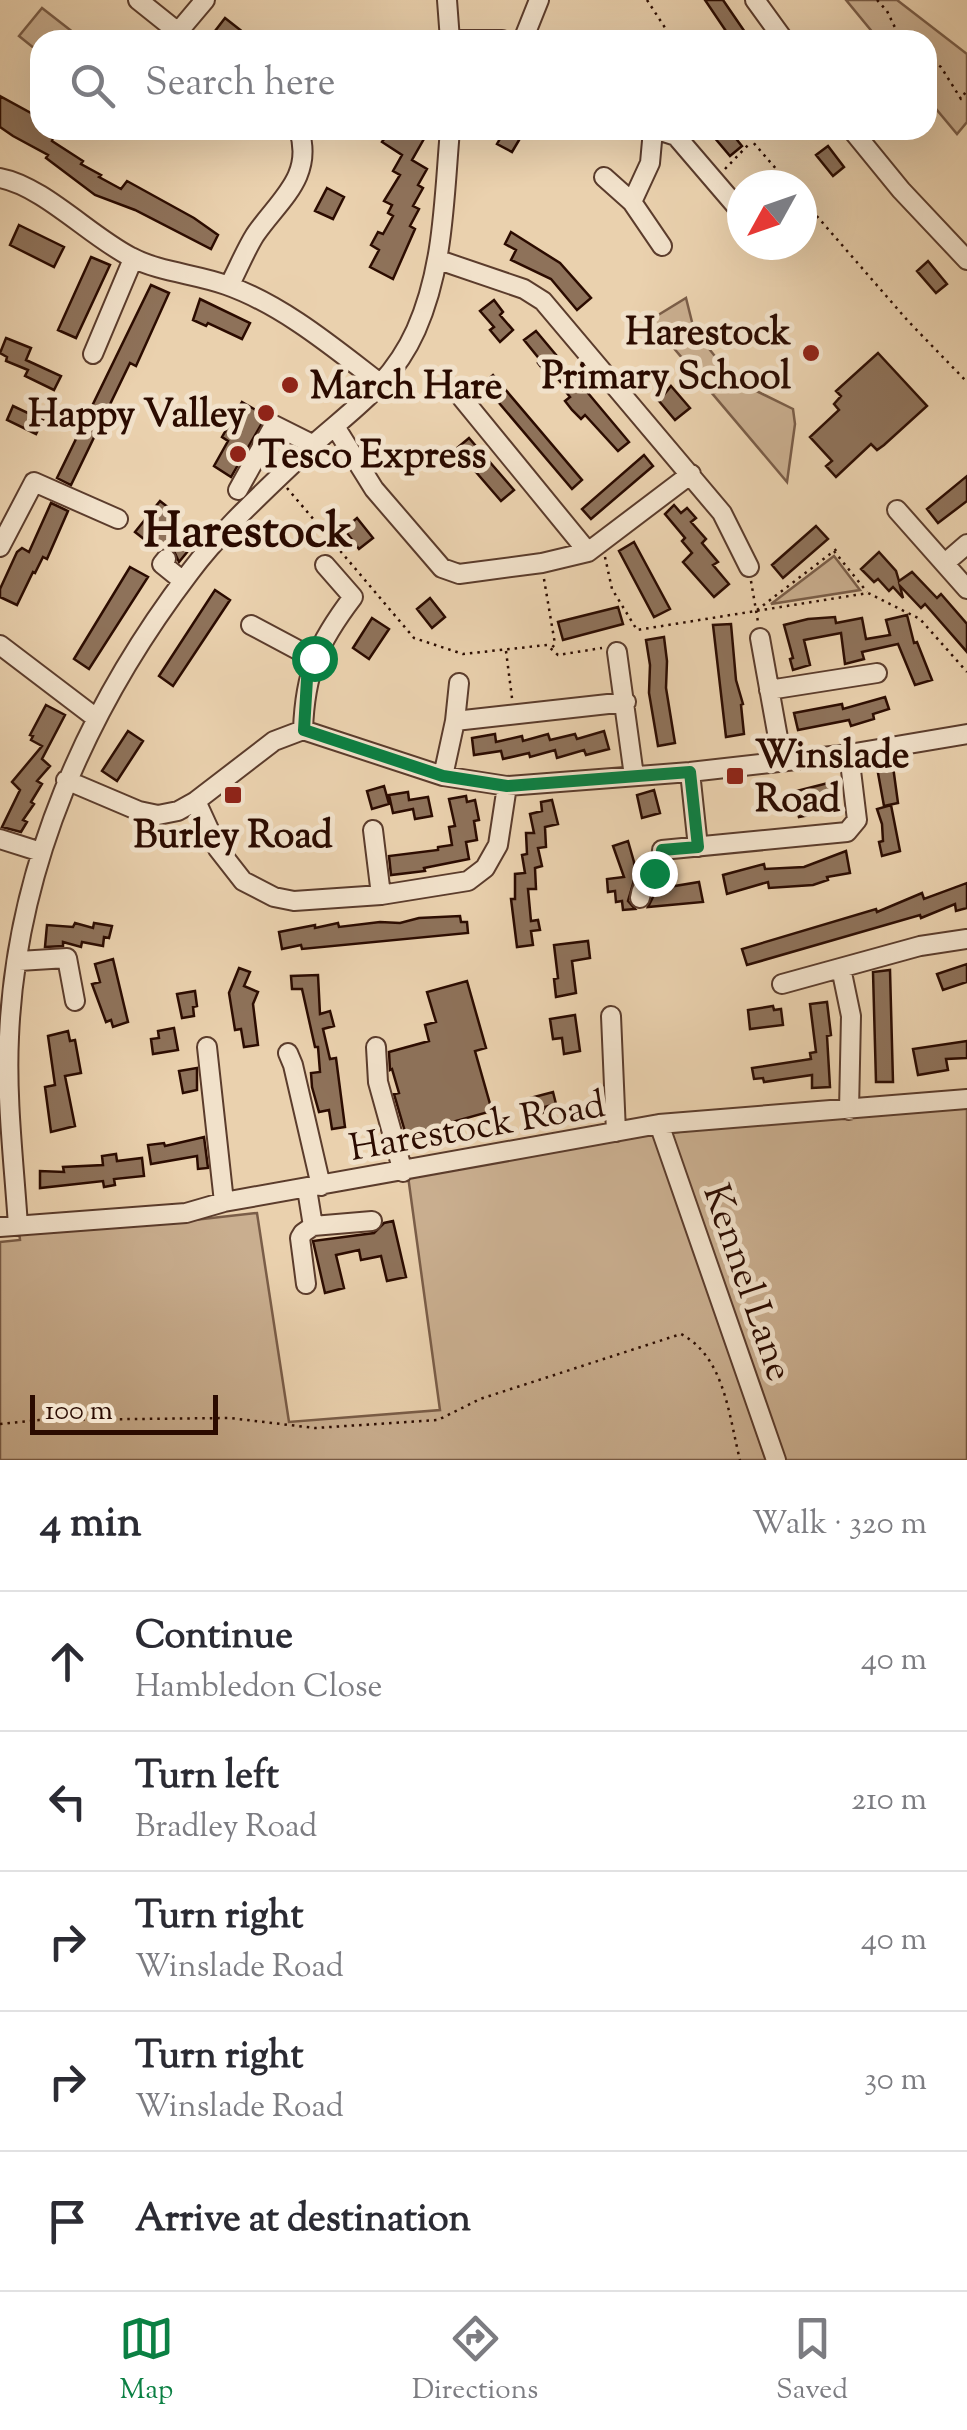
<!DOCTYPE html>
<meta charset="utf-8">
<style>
:root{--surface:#fff;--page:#f7f7f7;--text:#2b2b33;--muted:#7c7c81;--line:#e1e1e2;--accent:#0b8043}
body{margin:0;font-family:"Sorts Mill Goudy",serif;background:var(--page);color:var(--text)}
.compass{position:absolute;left:727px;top:170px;width:90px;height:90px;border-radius:50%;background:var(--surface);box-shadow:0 10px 40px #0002;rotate:230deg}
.scale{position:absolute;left:30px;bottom:25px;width:188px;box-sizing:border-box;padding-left:10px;border:5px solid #2b0b00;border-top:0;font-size:28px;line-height:35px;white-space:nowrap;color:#2b0b00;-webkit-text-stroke:8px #f1e1ca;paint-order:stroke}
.stop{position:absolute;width:30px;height:30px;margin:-22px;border:8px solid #0b8043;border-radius:50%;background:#fff}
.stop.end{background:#0b8043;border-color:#fff;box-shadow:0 2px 10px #0008}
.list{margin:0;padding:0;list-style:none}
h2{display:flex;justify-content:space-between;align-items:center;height:130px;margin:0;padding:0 40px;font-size:42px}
h2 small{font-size:32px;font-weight:400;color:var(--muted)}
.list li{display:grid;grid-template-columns:65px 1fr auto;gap:30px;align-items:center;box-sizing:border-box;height:140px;padding:0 40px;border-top:2px solid var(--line)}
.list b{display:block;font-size:38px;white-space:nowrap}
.list p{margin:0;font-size:32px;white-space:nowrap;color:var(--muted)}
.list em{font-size:32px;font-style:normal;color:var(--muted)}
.icon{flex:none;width:55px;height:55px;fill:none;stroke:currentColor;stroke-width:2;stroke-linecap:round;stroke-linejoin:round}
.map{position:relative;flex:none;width:967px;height:1460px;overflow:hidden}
.search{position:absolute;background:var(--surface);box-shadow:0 10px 40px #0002;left:30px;right:30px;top:30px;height:110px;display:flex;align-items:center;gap:25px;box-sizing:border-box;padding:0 35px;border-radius:30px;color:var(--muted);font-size:38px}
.sheet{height:830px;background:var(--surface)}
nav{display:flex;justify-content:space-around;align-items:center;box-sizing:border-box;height:140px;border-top:2px solid var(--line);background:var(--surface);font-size:28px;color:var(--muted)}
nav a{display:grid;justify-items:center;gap:5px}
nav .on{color:var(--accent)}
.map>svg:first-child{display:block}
</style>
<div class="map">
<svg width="967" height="1460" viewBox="0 0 967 1460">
<rect width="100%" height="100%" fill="#ead1ae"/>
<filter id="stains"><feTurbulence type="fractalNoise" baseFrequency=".002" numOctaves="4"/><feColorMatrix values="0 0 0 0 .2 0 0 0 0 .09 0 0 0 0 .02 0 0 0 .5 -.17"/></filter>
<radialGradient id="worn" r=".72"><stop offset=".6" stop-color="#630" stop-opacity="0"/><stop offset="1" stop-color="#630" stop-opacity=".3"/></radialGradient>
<path fill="#caaf90" stroke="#7a5d48" stroke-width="2.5" d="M 846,0 L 897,0 L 967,54 L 967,122 L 957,134 L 927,98 L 927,40 L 879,40 Z
M 42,8 L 83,40 L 40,40 L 40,53 L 19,36 Z
M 686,298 L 694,330 L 734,380 L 793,409 L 795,424 L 787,482 L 650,320 Z
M 834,556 L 860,590 L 771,604 Z
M 967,1099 L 967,1460 L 778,1460 L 663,1134 L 849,1110 Z
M 655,1134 L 766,1460 L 0,1460 L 0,1242 L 20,1240 L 19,1231 L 185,1221 L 257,1213 L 289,1422 L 440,1410 L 408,1176 Z"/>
<path fill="#8e725a" stroke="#2b0b00" stroke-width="2.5" d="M 705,0 L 723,0 L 747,35 L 741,40 L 732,40 Z
M 225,18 L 253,40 L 227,40 L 215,31 Z
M 0,96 L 40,118 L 40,130 L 57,130 L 52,141 L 83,161 L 81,164 L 101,175 L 99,177 L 121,189 L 127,181 L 194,218 L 218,235 L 211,249 L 135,210 L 95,195 L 46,158 L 48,155 L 13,136 L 0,127 Z
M 390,130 L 429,130 L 412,160 L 427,169 L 418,185 L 423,188 L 413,206 L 419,209 L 410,226 L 415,229 L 393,279 L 370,267 L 379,250 L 371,245 L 378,232 L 383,234 L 393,216 L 388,213 L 392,205 L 384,201 L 400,175 L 393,171 L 402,155 L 382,142 Z
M 505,130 L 525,130 L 512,152 L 497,144 Z
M 708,130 L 729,130 L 742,146 L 730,156 Z
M 828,146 L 844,167 L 833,176 L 816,155 Z
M 327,188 L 344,197 L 333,219 L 315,211 Z
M 19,225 L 64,247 L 54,267 L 10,245 Z
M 511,232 L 560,263 L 591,298 L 577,310 L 551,279 L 511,260 L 516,250 L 505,244 Z
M 91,257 L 110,265 L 76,338 L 58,330 Z
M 928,261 L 947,284 L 936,293 L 917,271 Z
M 151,285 L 169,293 L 136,366 L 130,363 L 71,485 L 57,478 Z
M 200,299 L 250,323 L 242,339 L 208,323 L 206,326 L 193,320 Z
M 494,300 L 503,312 L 500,315 L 513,330 L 500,342 L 490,330 L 494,327 L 480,311 Z
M 536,331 L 629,442 L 618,451 L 585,415 L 581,419 L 572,410 L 565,401 L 570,397 L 566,392 L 568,391 L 549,368 L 545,372 L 538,363 L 541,361 L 524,340 Z
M 6,338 L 31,348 L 26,360 L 61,376 L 54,390 L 25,376 L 28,370 L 6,361 L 7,357 L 0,353 Z
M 878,353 L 927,406 L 884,445 L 877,450 L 871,444 L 836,477 L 826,466 L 832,461 L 810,437 L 839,410 L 834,404 L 841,396 L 836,391 Z
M 493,375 L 582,480 L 572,489 L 483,384 Z
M 671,386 L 690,408 L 675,420 L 659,401 Z
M 242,402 L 266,416 L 231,477 L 214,466 L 228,441 L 222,437 Z
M 13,406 L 43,420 L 36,434 L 7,420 Z
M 469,438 L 514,490 L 501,501 L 456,449 Z
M 644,455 L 653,466 L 591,519 L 582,509 Z
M 967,476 L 967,501 L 938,523 L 927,509 Z
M 160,501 L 179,516 L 168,530 L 172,532 L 173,545 L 188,551 L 179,562 L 173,549 L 167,547 L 158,550 L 135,532 Z
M 51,503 L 68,511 L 47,559 L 43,557 L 35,573 L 33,572 L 17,605 L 0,597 L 0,589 L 17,552 L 22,548 L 29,552 Z
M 674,505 L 681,513 L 687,508 L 696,518 L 691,522 L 706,539 L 702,543 L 718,562 L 713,565 L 729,584 L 714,597 L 683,562 L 692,553 L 682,541 L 685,538 L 665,514 Z
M 357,518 L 373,538 L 359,549 L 344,529 Z
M 816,526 L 828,539 L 783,578 L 772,565 Z
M 634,542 L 670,609 L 654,617 L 619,551 Z
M 879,552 L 896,571 L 899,581 L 912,572 L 937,598 L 941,594 L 967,624 L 967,652 L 925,604 L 921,608 L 900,586 L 903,598 L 893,587 L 889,591 L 878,579 L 874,582 L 861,569 Z
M 130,567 L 148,577 L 89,669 L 74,659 Z
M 215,590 L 230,600 L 173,686 L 159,676 Z
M 430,598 L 445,617 L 432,628 L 417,609 Z
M 618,607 L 623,624 L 563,640 L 558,622 Z
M 907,615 L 914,643 L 917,642 L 932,680 L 915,685 L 898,644 L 862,652 L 864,659 L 845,664 L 841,633 L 804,640 L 810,665 L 793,670 L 790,659 L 793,658 L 784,625 L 808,619 L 835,617 L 836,623 L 862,618 L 866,639 L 890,635 L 886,620 Z
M 372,618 L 389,629 L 369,659 L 353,648 Z
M 731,624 L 736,680 L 743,704 L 741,705 L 744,734 L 726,737 L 713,625 Z
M 664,637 L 667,661 L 666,688 L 675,743 L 658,746 L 649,693 L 650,665 L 646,640 Z
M 885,697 L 889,709 L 873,714 L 874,719 L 851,726 L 849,720 L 798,730 L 794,713 L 842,704 L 843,709 Z
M 46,705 L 65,715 L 42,759 L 50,766 L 37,781 L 42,784 L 31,802 L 34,804 L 23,820 L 27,822 L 21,832 L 2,827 L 20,790 L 12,782 L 42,746 L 31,740 L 33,736 L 30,735 Z
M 128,731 L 143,741 L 117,781 L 102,771 Z
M 604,731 L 609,749 L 586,755 L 584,750 L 557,758 L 555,750 L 530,757 L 529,753 L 503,759 L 501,751 L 474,755 L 472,738 L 495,734 L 496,742 L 522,736 L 523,741 L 548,734 L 550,740 L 575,734 L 577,739 Z
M 892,759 L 898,803 L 884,806 L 876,762 Z
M 828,783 L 835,810 L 799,817 L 793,792 Z
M 384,786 L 389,804 L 372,809 L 367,791 Z
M 654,790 L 660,813 L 642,818 L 637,795 Z
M 408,792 L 409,800 L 428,797 L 432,816 L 415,819 L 413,809 L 393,813 L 389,795 Z
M 466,796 L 467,802 L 475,800 L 479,820 L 474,821 L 477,840 L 466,842 L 469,859 L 424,868 L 425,871 L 391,875 L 389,856 L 438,850 L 438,847 L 452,845 L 449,827 L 455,826 L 449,799 Z
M 552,800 L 558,824 L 545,827 L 546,847 L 538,848 L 542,866 L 535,868 L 536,889 L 528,889 L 531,921 L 538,920 L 540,930 L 531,931 L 533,945 L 517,947 L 511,899 L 515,899 L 515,874 L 525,873 L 522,855 L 527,854 L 526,833 L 534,833 L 530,814 L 542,811 L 541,802 Z
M 891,805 L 900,851 L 882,856 L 879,842 L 883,841 L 882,824 L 877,809 Z
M 628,841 L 634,862 L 635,877 L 628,901 L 635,909 L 623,910 L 622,901 L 616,902 L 615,891 L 608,892 L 607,879 L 624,877 L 613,846 Z
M 846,851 L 850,873 L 827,877 L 828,880 L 813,885 L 769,888 L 768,882 L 727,894 L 723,875 L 764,864 L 765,869 L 804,867 Z
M 699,882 L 703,902 L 648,907 L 657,889 Z
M 967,883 L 967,908 L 956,911 L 955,904 L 921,918 L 920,915 L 747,965 L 742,949 L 876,909 L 877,912 L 922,893 L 924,899 Z
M 460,916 L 461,922 L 467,922 L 468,933 L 302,949 L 301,945 L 282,949 L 279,932 L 315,925 L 315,928 L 338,923 L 339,927 L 380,922 L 400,923 L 419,918 Z
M 75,923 L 93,928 L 94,923 L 112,926 L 109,938 L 104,937 L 103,946 L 82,942 L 81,947 L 63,942 L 63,946 L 45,947 L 47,925 L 73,927 Z
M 588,941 L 590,958 L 572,961 L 576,993 L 556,997 L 554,979 L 558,978 L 554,945 Z
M 113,959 L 128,1022 L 113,1027 L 111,1020 L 106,1022 L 92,984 L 100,982 L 95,964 Z
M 967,964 L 967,982 L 943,990 L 937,974 Z
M 239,968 L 250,972 L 244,986 L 258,992 L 253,1004 L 258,1045 L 244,1047 L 241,1029 L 235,1030 L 229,993 Z
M 890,970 L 893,1082 L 876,1082 L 873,972 Z
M 318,975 L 320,1014 L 330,1011 L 334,1026 L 323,1029 L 330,1059 L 336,1058 L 345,1127 L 332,1129 L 329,1110 L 319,1112 L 312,1087 L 311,1073 L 320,1072 L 318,1047 L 315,1047 L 302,989 L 292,989 L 291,976 Z
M 467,981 L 486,1048 L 475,1051 L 492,1111 L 406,1135 L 394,1094 L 399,1093 L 392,1069 L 390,1070 L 389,1052 L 429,1041 L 425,1025 L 436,1022 L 427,992 Z
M 195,991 L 197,1006 L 193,1007 L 194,1016 L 182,1018 L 177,994 Z
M 827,1002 L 831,1035 L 827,1036 L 830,1087 L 812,1088 L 812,1075 L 764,1082 L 763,1078 L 754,1079 L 752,1068 L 811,1059 L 810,1053 L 816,1052 L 810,1004 Z
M 773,1006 L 774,1010 L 781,1009 L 783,1025 L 750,1029 L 748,1010 Z
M 575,1015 L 580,1051 L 564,1054 L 562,1038 L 553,1039 L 550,1019 Z
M 174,1028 L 178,1050 L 153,1054 L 151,1039 L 159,1038 L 158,1031 Z
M 68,1031 L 70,1041 L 75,1040 L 81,1073 L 65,1076 L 75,1126 L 51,1132 L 45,1087 L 55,1085 L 48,1036 Z
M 967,1041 L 967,1058 L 946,1059 L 948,1070 L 918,1075 L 913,1049 Z
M 197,1068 L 197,1090 L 183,1093 L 179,1071 Z
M 553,1092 L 556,1104 L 545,1107 L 546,1112 L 528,1117 L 523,1100 Z
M 204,1137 L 208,1168 L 198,1169 L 197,1156 L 151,1164 L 148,1145 L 164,1143 L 165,1146 Z
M 116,1154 L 117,1161 L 142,1158 L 144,1176 L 114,1179 L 115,1185 L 104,1187 L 103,1181 L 40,1188 L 40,1171 L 64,1172 L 63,1167 L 103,1165 L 102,1156 Z
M 393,1221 L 406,1277 L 387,1281 L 381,1256 L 361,1260 L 359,1250 L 336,1255 L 344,1288 L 325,1293 L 313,1241 L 374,1233 L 384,1223 Z"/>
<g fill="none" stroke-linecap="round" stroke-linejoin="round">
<defs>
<path id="minor" d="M 138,0 L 188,40
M 447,0 L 450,40 L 502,40
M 755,0 L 784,40
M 178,32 L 205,0
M 523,40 L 539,0
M 653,130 L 650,163 L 632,202 L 662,246
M 658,130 L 676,136 L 742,213
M 852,130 L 901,190 L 967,260
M 604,177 L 632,202
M 0,178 C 43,186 91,237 131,257 C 159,272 196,274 226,285 C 283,305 334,348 381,384
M 439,260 L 524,289 L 543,301 L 722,513 L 749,567
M 229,286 C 238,269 245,251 255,235 C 279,200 314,177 299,130
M 93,354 L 133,259
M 462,398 L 588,552
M 336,428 L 374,489 L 442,568 L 459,574 L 542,563 L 588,552 L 691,474
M 238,490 L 274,425 L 314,445
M 897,510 L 967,589
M 183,538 L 217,539
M 0,547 L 34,482 L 118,519
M 166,559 L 162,564 L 183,581
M 945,563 L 967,544
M 251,625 L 313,658
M 760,638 L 782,760
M 0,645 L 96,718
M 617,652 L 634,776
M 769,690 L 877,673
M 455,721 L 626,702
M 303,730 C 305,672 318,643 353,597 L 325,565
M 690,772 L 698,847
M 443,776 L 455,721 L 459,683
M 66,780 L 139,811 L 158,815 L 178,811 L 196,801 L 274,741 L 303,730 L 443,776 L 507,786 L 690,772 L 849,754 L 967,734
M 196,801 L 218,849 L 243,881 L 274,897 L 294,901 L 381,895 L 468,881 L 485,868 L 498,845 L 507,786
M 373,830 L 381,895
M 0,839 L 41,852
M 640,898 C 642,878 662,871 662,850 L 847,832 L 857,820 L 849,754
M 19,961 L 67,958 L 75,1001
M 841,968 L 851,1016 L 849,1110
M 782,984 L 920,946 L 967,939
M 611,1016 L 616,1132
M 207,1047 L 224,1202
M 376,1047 L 378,1082 L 403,1172
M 288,1053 L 293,1065 L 321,1186
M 659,1124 L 776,1460
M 307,1189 L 313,1226 L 372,1221
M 18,1226 C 14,1163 6,1100 9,1037 C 16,866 88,706 190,572 C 223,528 266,490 305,452 C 348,412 390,388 416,330 C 444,267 444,198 450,130
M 0,1227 L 186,1213 L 224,1202 L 659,1124 L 967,1099
M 306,1284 L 300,1238 L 303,1233 L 313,1226"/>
</defs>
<use href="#minor" stroke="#5b3c2c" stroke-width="22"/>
<path stroke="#2b0b00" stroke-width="2.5" stroke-dasharray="2.5 5" stroke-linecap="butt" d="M 647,0 L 673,40
M 877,0 L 887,11 L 901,40
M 927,57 L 941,67 L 961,99 L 967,90
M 747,130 L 752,141 L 790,185
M 725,169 L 751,142
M 802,199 L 908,321 L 967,382
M 287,488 L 414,638 L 463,654 L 547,645 L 558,655 L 602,648
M 834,551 L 867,592
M 605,557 L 612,589 L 637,630 L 868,593 L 920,619 L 967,672
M 544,579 L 555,644 L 551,649
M 751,581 L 758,622
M 757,610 L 838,548
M 506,651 L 512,698
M 0,1424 L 39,1420 L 230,1418 L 315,1428 L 438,1420 L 480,1399 L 681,1334 C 725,1357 729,1417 740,1460"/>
<use href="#minor" stroke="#f1e1ca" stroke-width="18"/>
</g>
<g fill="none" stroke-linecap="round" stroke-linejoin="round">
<path stroke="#0b8043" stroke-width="12" d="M 314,658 L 307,679 L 304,730 L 443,776 L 507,786 L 690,772 L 698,847 L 662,850 L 662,860 L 654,873"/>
</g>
<g fill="#8f2418" stroke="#f1e1ca" stroke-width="4">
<circle cx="811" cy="353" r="10"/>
<circle cx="290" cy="385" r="10"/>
<circle cx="266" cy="413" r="10"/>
<circle cx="238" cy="454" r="10"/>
<rect x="725" y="766" width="20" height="20" rx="5"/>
<rect x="223" y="785" width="20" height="20" rx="5"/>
</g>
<g text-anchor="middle" stroke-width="10" stroke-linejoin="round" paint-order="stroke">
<g font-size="38" font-weight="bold" fill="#2b0b00" stroke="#f1e1ca" text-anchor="start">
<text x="791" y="344" text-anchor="end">Harestock<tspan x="791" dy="44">Primary School</tspan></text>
<text x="310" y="398">March Hare</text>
<text x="246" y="426" text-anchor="end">Happy Valley</text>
<text x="258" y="467">Tesco Express</text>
<text x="755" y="767">Winslade<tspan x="755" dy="44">Road</tspan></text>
<text x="233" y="847" text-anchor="middle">Burley Road</text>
</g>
<g font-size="38" fill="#2b0b00" stroke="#f1e1ca">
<text transform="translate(477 1125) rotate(-10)" y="13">Harestock Road</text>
<text transform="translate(749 1282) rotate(71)" y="13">Kennel Lane</text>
</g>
<g font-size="48" font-weight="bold" fill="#2b0b00" stroke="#f1e1ca">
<text x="248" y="546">Harestock</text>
</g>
</g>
<rect width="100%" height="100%" filter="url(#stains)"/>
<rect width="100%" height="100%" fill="url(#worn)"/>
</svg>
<svg class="compass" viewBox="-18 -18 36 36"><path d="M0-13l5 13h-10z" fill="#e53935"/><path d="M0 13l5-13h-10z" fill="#7c7c81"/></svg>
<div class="scale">100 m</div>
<div class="stop" style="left:314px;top:658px"></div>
<div class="stop end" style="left:654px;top:873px"></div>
<div class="search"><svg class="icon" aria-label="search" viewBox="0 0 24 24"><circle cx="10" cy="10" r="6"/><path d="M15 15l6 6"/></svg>Search here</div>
</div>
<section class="sheet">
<h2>4 min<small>Walk · 320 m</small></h2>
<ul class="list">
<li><svg class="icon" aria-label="ahead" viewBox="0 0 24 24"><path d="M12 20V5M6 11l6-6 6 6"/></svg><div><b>Continue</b><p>Hambledon Close</p></div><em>40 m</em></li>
<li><svg class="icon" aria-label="left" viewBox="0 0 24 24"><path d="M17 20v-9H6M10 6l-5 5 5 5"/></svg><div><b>Turn left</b><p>Bradley Road</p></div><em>210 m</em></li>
<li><svg class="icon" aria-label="right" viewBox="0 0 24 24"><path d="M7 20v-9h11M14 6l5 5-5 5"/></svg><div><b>Turn right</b><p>Winslade Road</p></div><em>40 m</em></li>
<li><svg class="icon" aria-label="right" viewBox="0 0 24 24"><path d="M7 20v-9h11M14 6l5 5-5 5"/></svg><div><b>Turn right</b><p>Winslade Road</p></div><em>30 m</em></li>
<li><svg class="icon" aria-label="arrive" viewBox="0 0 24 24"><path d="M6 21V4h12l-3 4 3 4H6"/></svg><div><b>Arrive at destination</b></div></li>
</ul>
</section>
<nav>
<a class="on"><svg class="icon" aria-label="map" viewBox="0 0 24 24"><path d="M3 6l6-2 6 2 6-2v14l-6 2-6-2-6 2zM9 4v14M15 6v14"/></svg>Map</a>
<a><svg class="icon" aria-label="directions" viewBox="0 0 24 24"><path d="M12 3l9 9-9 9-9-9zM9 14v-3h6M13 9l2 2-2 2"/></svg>Directions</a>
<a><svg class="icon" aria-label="saved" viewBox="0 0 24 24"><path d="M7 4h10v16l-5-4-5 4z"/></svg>Saved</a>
</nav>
